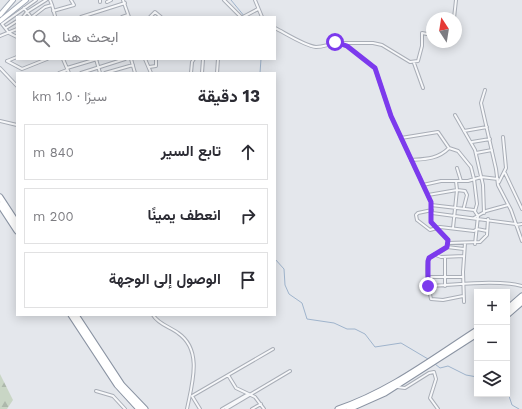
<!DOCTYPE html>
<html lang="ar">
<meta charset="utf-8">
<style>
:root{--surface:#fff;--page:#f7f7f7;--text:#2b2b33;--muted:#7c7c81;--line:#e1e1e2}
body{margin:0;font-family:"Work Sans",Vazirmatn,sans-serif;background:var(--page);color:var(--text);direction:rtl}
.controls{position:absolute;right:12px;bottom:12px;display:grid;overflow:hidden;border-radius:0px;box-shadow:0 2px 10px #0003}
.controls button{width:36px;height:36px;display:grid;place-items:center;padding:0;border:0;border-bottom:1px solid var(--line);background:var(--surface);color:var(--text);font:20px sans-serif}
.compass{position:absolute;left:426px;top:12px;width:36px;height:36px;border-radius:50%;background:var(--surface);box-shadow:0 2px 10px #0003;rotate:348deg}
.stop{position:absolute;width:12px;height:12px;margin:-9px;border:3px solid #7c3aed;border-radius:50%;background:#fff}
.stop.end{background:#7c3aed;border-color:#fff;box-shadow:0 1px 4px #0008}
.list{margin:0;padding:0;list-style:none}
h2{display:flex;justify-content:space-between;align-items:center;height:52px;margin:0;padding:0 16px;font-size:17px}
h2 small{font-size:13px;font-weight:400;color:var(--muted)}
.list li{display:grid;grid-template-columns:26px 1fr auto;gap:12px;align-items:center;box-sizing:border-box;height:56px;margin:0 8px 8px;padding:0 8px;border:1px solid var(--line);border-radius:0px}
.list b{display:block;font-size:15px;white-space:nowrap}
.list em{font-size:13px;font-style:normal;color:var(--muted)}
.icon{flex:none;width:22px;height:22px;fill:none;stroke:currentColor;stroke-width:2;stroke-linecap:round;stroke-linejoin:round}
.map{position:relative;flex:none;width:522px;height:409px;overflow:hidden;direction:ltr}
.search{position:absolute;background:var(--surface);box-shadow:0 2px 10px #0003;left:16px;top:16px;width:260px;height:44px;display:flex;align-items:center;gap:10px;box-sizing:border-box;padding:0 14px;border-radius:0px;color:var(--muted);font-size:15px}
.panel{position:absolute;background:var(--surface);box-shadow:0 2px 10px #0003;left:16px;top:72px;width:260px;height:244px;border-radius:0px;direction:rtl}
.map>svg:first-child{display:block}
</style>
<div class="map">
<svg width="522" height="409" viewBox="0 0 522 409">
<defs>
<pattern id="forest-firs" width="22" height="20" patternUnits="userSpaceOnUse"><rect width="22" height="20" fill="#c9d6c5"/><path d="M5 1l3.5 6h-7zM16 11l3.5 6h-7z" fill="#adb8ab"/></pattern>
</defs>
<rect width="100%" height="100%" fill="#e4e7ec"/>
<path fill="url(#forest-firs)" d="M 0,374 L 13,400 L 7,409 L 0,409 Z"/>
<g fill="none" stroke-linecap="round" stroke-linejoin="round">
<path stroke="#9fb4cc" stroke-width="1" d="M 231,0 L 245,17
M 260,73 L 261,59
M 275,259 L 284,269 L 285,285 L 289,294 L 302,303 L 307,319 L 334,323 L 347,329 L 355,329 L 365,334 L 375,347 L 401,343 L 428,359
M 435,364 L 440,368 L 448,366 L 466,375 L 477,377
M 506,394 L 509,396 L 512,405 L 519,409"/>
<defs>
<path id="street" d="M 50,0 L 52,5
M 123,0 L 129,17
M 224,0 L 241,17
M 255,0 L 262,17
M 100,2 L 100,0
M 107,2 L 111,0
M 24,8 L 31,17
M 53,11 L 74,5 L 71,0
M 23,17 L 27,12 L 46,0
M 32,17 L 45,7 L 52,5 L 55,16
M 81,17 L 125,3
M 122,17 L 128,15
M 150,17 L 155,12 L 161,17
M 243,17 L 258,9
M 454,18 L 456,0
M 6,28 L 17,21
M 275,28 C 285,33 305,46 316,47 C 328,47 333,40 347,46 L 375,68 L 391,116 L 431,202 L 431,222 L 448,240 L 447,247 C 442,252 435,253 430,257 C 424,263 429,291 431,299 L 443,300 L 463,296
M 0,36 L 17,29
M 17,37 L 9,33 L 2,24 L 36,0
M 343,43 L 373,43 L 382,45 L 410,62 L 418,61 L 422,46 L 422,33 L 432,35
M 63,59 L 69,73
M 96,59 L 100,73
M 131,59 L 135,73
M 145,59 L 151,73
M 7,61 L 22,69 L 47,59
M 7,61 L 17,57
M 414,63 L 423,88
M 149,67 L 156,66 L 156,59
M 0,68 L 17,86
M 67,68 L 97,59
M 59,73 L 67,70
M 81,73 L 125,59
M 105,73 L 133,65
M 191,73 L 192,62 L 194,59
M 202,73 L 203,59
M 217,73 L 218,59
M 485,90 L 481,103 L 496,169 L 498,185 L 511,210 L 522,241
M 455,115 L 475,150 L 483,185 L 484,213
M 0,121 L 17,125
M 464,131 L 487,127
M 401,138 L 438,132 L 449,148 L 458,151 L 471,167 L 474,179 L 477,204 L 475,211
M 472,142 L 490,139
M 476,153 L 492,150
M 411,160 C 426,159 438,159 449,148
M 457,168 L 461,181
M 505,173 L 522,209
M 499,182 L 506,168 L 503,137
M 423,185 L 441,181 L 468,181 L 481,177 L 498,179
M 428,195 L 457,190 L 465,191 L 467,195 L 464,207
M 431,205 L 474,210 L 478,216 L 475,244
M 432,210 L 418,213 L 416,215 L 417,220 L 430,230 L 440,227 L 474,231 L 477,229 L 487,231
M 432,213 L 516,224
M 474,218 L 486,211 L 508,205
M 516,225 L 522,224
M 453,228 L 457,190 L 456,181
M 448,243 L 480,242 L 487,235 L 488,219
M 447,247 L 464,249
M 436,255 L 441,257 L 464,256
M 428,277 L 463,277
M 428,286 C 458,285 494,279 522,286
M 445,286 L 445,257
M 464,302 L 463,272 L 465,243
M 153,315 C 158,324 170,327 178,333 C 203,350 192,384 187,409
M 228,375 L 236,388 L 255,397 L 264,409
M 397,387 L 405,388 L 429,373 L 434,372 L 436,379 L 430,398 L 438,409
M 96,391 L 113,396 L 125,409
M 192,396 L 273,349
M 192,396 L 200,409
M 222,409 L 248,394
M 226,409 L 290,371
M 252,409 L 261,404"/>
<path id="primary" d="M 0,15 L 13,0
M 0,21 L 26,0"/>
<path id="highway" d="M 0,197 L 17,223
M 0,205 L 17,231
M 507,309 L 522,296
M 71,315 L 117,385 L 139,409
M 76,315 L 122,385 L 145,409
M 507,315 L 522,302
M 338,409 C 389,392 432,359 477,330
M 349,409 L 385,393 L 477,334"/>
</defs>
<use href="#street" stroke="#a9aeb7" stroke-width="4"/>
<use href="#primary" stroke="#a3abb8" stroke-width="6"/>
<use href="#highway" stroke="#8b94a3" stroke-width="7"/>
<use href="#street" stroke="#f7f8fa" stroke-width="2"/>
<use href="#primary" stroke="#fff" stroke-width="4"/>
<use href="#highway" stroke="#fff" stroke-width="5"/>
</g>
<g fill="none" stroke-linecap="round" stroke-linejoin="round">
<path stroke="#7c3aed" stroke-width="5" d="M 335,42 L 347,46 L 375,68 L 391,116 L 431,202 L 431,222 L 448,240 L 447,247 L 429,258 L 428,261 L 428,286"/>
</g>
</svg>
<div class="controls">
<button>+</button>
<button>−</button>
<button><svg class="icon" aria-label="layers" viewBox="0 0 24 24"><path d="M12 4l9 5-9 5-9-5zM3 14l9 5 9-5"/></svg></button>
</div>
<svg class="compass" viewBox="-18 -18 36 36"><path d="M0-13l5 13h-10z" fill="#e53935"/><path d="M0 13l5-13h-10z" fill="#7c7c81"/></svg>
<div class="stop" style="left:335px;top:42px"></div>
<div class="stop end" style="left:428px;top:286px"></div>
<div class="search"><svg class="icon" aria-label="search" viewBox="0 0 24 24"><circle cx="10" cy="10" r="6"/><path d="M15 15l6 6"/></svg>ابحث هنا</div>
<section class="panel">
<h2>13 دقيقة<small>سيرًا · 1.0 km</small></h2>
<ul class="list">
<li><svg class="icon" aria-label="ahead" viewBox="0 0 24 24"><path d="M12 20V5M6 11l6-6 6 6"/></svg><div><b>تابع السير</b></div><em>840 m</em></li>
<li><svg class="icon" aria-label="right" viewBox="0 0 24 24"><path d="M7 20v-9h11M14 6l5 5-5 5"/></svg><div><b>انعطف يمينًا</b></div><em>200 m</em></li>
<li><svg class="icon" aria-label="arrive" viewBox="0 0 24 24"><path d="M6 21V4h12l-3 4 3 4H6"/></svg><div><b>الوصول إلى الوجهة</b></div></li>
</ul>
</section>
</div>
